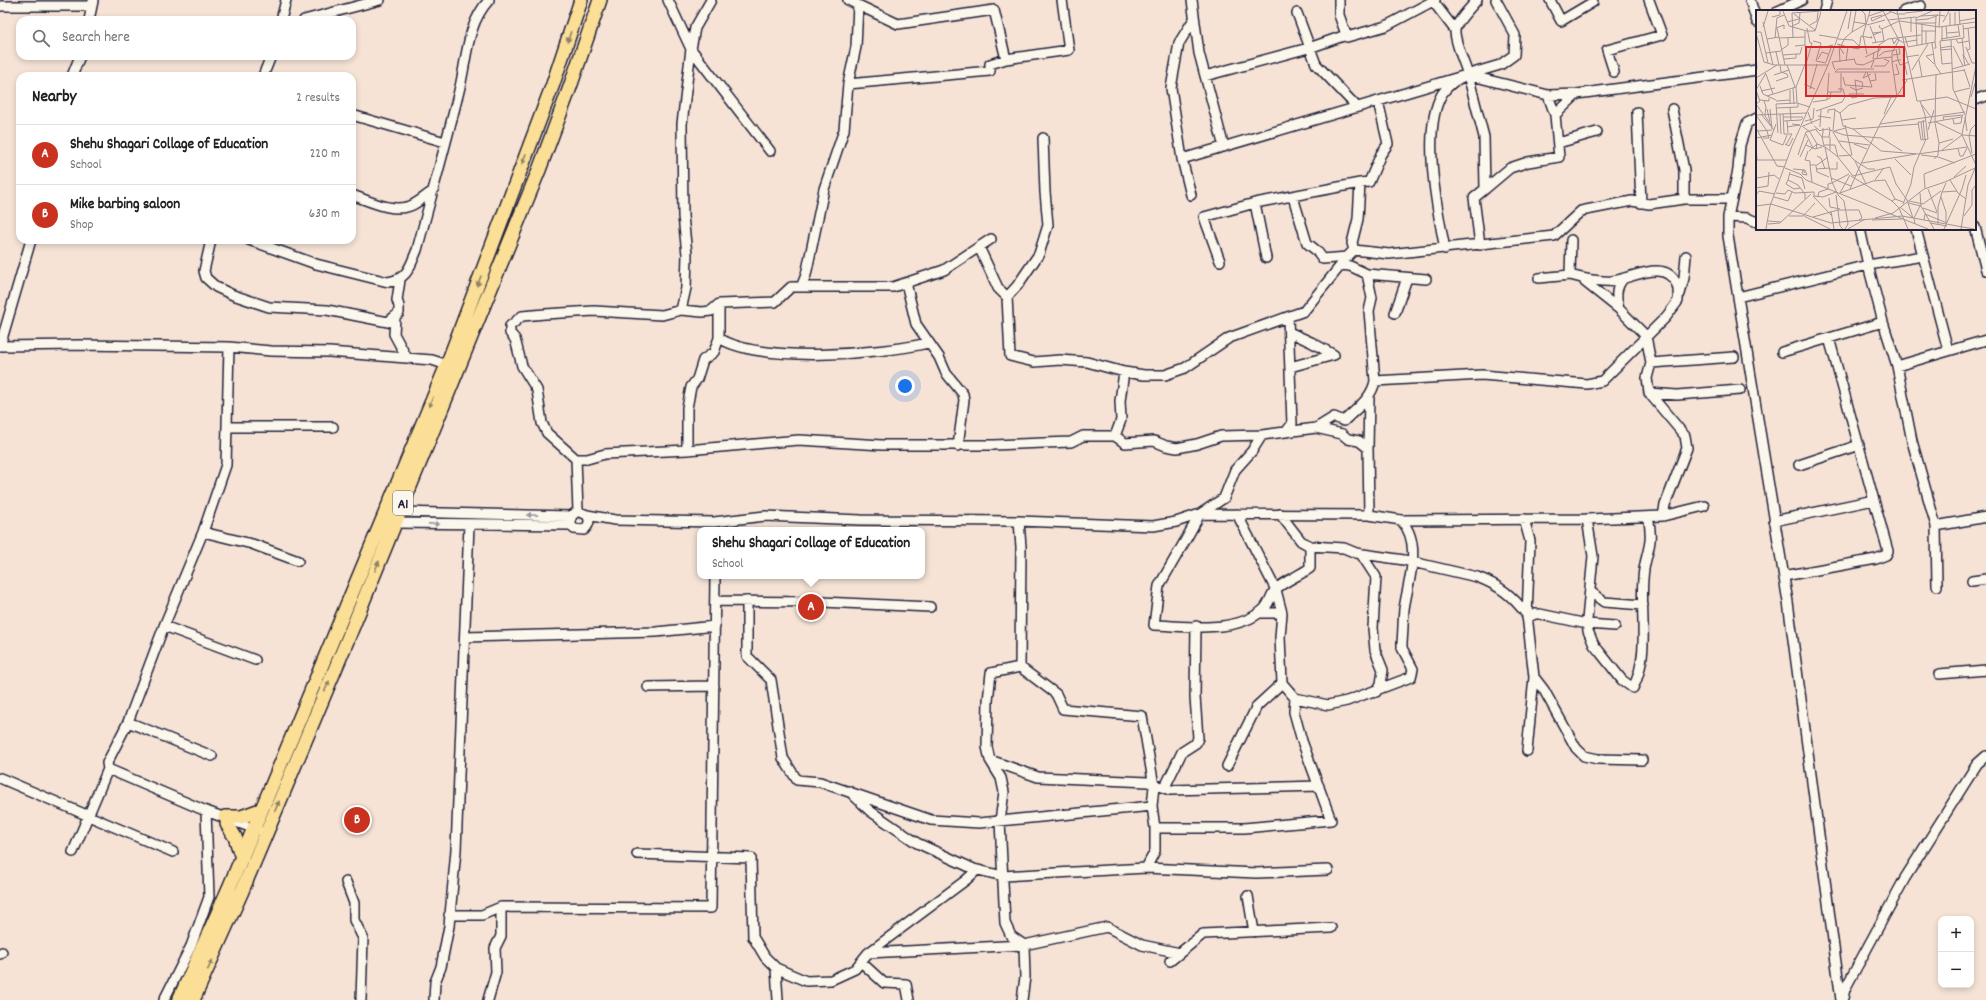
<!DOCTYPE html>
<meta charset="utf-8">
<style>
:root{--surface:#fff;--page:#f2f2f2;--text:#202124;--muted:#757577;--line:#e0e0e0;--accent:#c8321e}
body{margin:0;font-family:Dekko,sans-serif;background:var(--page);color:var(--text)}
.controls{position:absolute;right:12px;bottom:12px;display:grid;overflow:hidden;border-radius:8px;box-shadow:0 2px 6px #0003}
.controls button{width:36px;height:36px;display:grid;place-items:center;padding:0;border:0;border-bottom:1px solid var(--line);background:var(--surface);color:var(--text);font:20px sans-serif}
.you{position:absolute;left:905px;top:386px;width:14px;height:14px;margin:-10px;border:3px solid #fff;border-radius:50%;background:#1a73e8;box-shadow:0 0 0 6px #1a73e833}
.badge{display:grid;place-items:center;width:26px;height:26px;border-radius:50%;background:var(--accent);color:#fff;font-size:13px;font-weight:700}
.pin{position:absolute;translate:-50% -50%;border:2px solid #fff;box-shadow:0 1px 4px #0006}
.popup{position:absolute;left:697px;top:527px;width:228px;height:52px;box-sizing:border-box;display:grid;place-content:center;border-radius:8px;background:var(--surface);filter:drop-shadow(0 1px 3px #0005);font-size:13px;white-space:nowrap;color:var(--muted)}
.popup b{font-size:15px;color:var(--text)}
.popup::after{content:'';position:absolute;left:50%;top:100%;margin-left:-8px;border:8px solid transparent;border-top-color:var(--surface)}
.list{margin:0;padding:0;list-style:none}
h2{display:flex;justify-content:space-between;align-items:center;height:52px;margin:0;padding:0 16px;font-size:17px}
h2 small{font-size:13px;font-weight:400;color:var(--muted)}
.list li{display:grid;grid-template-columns:26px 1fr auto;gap:12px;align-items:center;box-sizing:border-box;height:60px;padding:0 16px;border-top:1px solid var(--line)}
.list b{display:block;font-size:15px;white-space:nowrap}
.list p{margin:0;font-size:13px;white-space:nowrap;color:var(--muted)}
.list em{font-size:13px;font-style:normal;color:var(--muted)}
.icon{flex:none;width:22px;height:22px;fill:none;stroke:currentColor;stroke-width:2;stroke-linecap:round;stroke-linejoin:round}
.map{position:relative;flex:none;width:1986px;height:1000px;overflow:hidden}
.search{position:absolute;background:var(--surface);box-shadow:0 2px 6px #0003;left:16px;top:16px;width:340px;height:44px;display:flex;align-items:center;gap:10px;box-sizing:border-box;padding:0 14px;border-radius:12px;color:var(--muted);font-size:15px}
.panel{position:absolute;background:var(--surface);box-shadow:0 2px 6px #0003;left:16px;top:72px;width:340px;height:172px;border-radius:12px}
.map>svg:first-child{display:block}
</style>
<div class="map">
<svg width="1986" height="1000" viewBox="0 0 1986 1000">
<rect width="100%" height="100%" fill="#f6e3d6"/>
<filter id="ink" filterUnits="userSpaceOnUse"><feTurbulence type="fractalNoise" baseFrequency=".025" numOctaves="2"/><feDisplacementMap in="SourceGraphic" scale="8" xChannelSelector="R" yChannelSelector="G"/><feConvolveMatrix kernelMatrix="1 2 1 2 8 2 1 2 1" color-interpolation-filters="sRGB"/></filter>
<g filter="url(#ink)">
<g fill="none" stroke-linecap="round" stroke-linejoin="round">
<defs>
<path id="minor" d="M 668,0 L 691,49 L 682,124 L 683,216 L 687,254 L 686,288 L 681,310
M 711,0 L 695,28 L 691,49 L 770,151
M 1192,0 L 1199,53 L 1224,147
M 1339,0 L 1339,15 L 1347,37 L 1386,26 L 1435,0
M 1432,0 L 1455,30
M 1550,0 L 1561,21 L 1593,2
M 1750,0 L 1757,22
M 858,5 L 898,24 L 994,10 L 1006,59 L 1069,50 L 1062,0
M 0,6 L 92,6
M 1778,11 L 1802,0
M 1824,11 L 1827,0
M 1904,11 L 1921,6
M 1297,13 L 1316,64 L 1357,107
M 89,20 L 93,1
M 281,20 L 286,0
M 304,20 L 380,0
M 1614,72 L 1607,50 L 1662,35 L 1649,0
M 1468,75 L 1484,137 L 1485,189 L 1474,198 L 1480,245
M 1468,75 L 1548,95 L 1577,94
M 72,76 L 80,56
M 263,76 L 271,56
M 1205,76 L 1312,47 L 1346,35
M 848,84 L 990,71 L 990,64 L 1006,59
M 1548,95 L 1555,115
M 1975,100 L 1986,96
M 1378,101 L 1388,144 L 1381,154 L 1369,182 L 1360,183 L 1358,219 L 1352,243 L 1354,250 L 1389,254 L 1554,236 L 1581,211 L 1632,201 L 1649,204 L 1684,199 L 1731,199
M 1672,109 L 1684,170 L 1684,199
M 1637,112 L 1641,203
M 352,115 L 445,142
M 1757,118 L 1747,123 L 1740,145 L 1738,170 L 1728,217 L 1728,236 L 1738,297 L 1868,265 L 1883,322 L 1897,366 L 1986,340
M 1558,143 L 1597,132
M 1182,159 L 1171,88 L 1179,43 L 1194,19
M 1485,189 L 1510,168 L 1528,162 L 1559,157 L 1555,115 L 1577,94 L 1757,70
M 352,195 C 369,201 393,213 410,206 C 418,203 425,196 432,192
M 1191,195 L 1182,159 L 1500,65 L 1514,55 L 1515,35 L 1496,0
M 1293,197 L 1307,243 L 1317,251 L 1323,259 L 1347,257 L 1354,250
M 1255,203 L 1266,258
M 1728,217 L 1747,218 L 1757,222
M 1975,227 L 1986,270
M 1860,229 L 1868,265 L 1923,256
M 1916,229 L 1948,350
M 211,240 L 204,271 L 206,278 L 216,287 L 233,295 L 269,307 L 327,310 L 388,322 L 399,313 L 399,306 L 397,300 L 400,280
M 249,240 L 316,264 L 388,282 C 408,279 410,266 417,250 C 431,197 446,144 459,91 C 467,60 466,25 489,0
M 979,247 L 998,288 L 1007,297 L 1010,356 L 1034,362 L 1060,360 L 1087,362 L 1124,372 L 1144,375 L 1165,375 L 1185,368 L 1229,338 L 1304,311 L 1341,265 L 1350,266 L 1367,274 L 1372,298 L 1369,311 L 1375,381 C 1372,398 1357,408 1344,421 L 1334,417 L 1316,428
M 1445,249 C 1437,209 1421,130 1442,94 C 1448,85 1458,78 1468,75 C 1465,64 1454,41 1455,30 C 1456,22 1471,7 1477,0
M 1220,261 L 1204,217 L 1255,203 L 1360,183
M 1367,274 L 1426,279
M 1539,278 L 1570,275
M 1585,282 L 1619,309 L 1646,336 L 1651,363 L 1647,378 L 1649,393 L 1685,436 L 1687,448 L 1665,505 L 1663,516
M 906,283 L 916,324 L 939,357 L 946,373 L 963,394 L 964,400 L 958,446
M 802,285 L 806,275 L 824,189 L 844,130 L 848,84 L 856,47 L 858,5 L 848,0
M 1680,294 L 1684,278 L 1686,256
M 1007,297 L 1017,286 L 1039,254 L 1048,225 L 1045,192 L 1043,138
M 1738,297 L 1788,602 L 1841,1000
M 1619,309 C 1616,297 1615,287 1624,278
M 1395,313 L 1407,278
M 395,318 L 394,334 L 407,358
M 1289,332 L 1311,342 L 1334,355 L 1290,367
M 719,338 C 761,364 880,354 928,343
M 0,346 L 79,345 L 229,347 L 271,351 L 329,352 L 432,360 L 447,365
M 0,346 L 31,240
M 1782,352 L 1883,322
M 1651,363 L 1734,357
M 1897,366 L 1912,441 L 1936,526 L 1937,586
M 1375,381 L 1482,375 L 1587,384 L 1602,381 L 1666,317 L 1678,301 C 1678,297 1679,290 1677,285 C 1666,257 1631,279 1612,281 C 1597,282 1584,279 1570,275 L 1571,240
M 1649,393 L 1677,395 L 1740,390
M 1369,397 L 1368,448 L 1369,515
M 228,427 L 333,427
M 1286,432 L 1292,424 L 1288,318
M 1262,435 L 1252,451 L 1235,470 L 1224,498 L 1200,514 L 1185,541 L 1159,586 L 1154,625 C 1188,626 1235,634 1263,610 C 1270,604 1270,595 1276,589 C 1285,581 1300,575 1310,568 L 1310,546
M 1115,436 L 1121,420 L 1120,401 L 1124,372
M 687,450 L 687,408 L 691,387 L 697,379 L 703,360 L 714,352 L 719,338 L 719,304
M 576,459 L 547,433 L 542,423 L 537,390 L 522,366 L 515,339 L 510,333 L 510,326 L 522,316 L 545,314 L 594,311 L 662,315 L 681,310 L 702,312 L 711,311 L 719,304 L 775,302 L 791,287 L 893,287 L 944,270 L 991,239
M 1799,465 L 1859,445
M 578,511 L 576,459 L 587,459 L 605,454 L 687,450 L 799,440 L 882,445 L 994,445 L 1071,442 L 1083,436 L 1115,436 L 1125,443 L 1154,441 L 1166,446 L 1177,448 L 1197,444 L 1221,436 L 1262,435 L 1316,428 L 1342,434 L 1348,439 L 1359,441 L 1368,448
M 399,512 L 571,516 L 578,511 L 587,515 C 591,521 589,525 584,530 L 574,529 L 571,525 L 571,516
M 1280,514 L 1301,541 L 1310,546 L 1344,548 L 1356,553 L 1404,560 L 1477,577 C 1499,585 1513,596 1527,615
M 587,515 L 615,520 L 714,522 L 765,516 L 861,520 L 1019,521 L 1153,526 L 1176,522 L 1200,514 L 1369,515 L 1401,520 L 1587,519 L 1663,516 L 1704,506
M 1524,519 L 1530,541 L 1527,615 L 1534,677 L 1527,751
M 1587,519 L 1593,556 L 1587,620 L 1588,631 L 1594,645 L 1599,651 L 1622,680 L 1633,688 C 1650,654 1640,616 1643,579 C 1644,553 1655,547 1648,517
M 1019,521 L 1021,547 L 1020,667
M 1774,521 L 1874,500
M 395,523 L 571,525
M 1936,526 L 1986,517
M 203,532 L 252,544 L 298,561
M 1361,554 L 1376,577 L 1373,628 L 1375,650 L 1383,670 L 1381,684 L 1376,692
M 1784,576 L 1876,559 L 1886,555 L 1888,551 L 1829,338
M 1972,581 L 1986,579
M 1591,592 L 1604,602 L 1643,605
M 715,601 L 822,602 L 930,607
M 747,601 L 747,656 L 771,680 L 783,758 L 797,780 L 820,782 L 931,820 L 979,823 L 1152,806 L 1155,828 L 1155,851 L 1146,868 L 1003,876 L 974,869 L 917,843 L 870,811 L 849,791
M 1258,613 L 1282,613
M 1527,618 L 1535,614 L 1540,614 L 1587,624 L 1615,626
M 164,626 L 255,660
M 465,637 L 656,632 L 715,626
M 1939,674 L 1986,670
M 1534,677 L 1544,690 L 1576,748 L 1584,756 L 1598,759 L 1642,760
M 648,687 L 714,686
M 1295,698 L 1328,705 L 1347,701 L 1411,677 L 1413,669 L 1402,648 L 1402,643 C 1403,632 1403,620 1404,609 C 1408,581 1423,544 1401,520
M 128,722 L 212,756
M 990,760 L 1038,777 L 1148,782 L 1170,790 L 1319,786
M 1227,766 L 1257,706 L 1282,683
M 108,769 L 206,811 L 258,830
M 0,778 L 173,852
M 1165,787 L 1182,752 L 1196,743 L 1198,738 L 1195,697 L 1196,626
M 1155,828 L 1244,828 L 1331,820 L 1302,741 L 1294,712 L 1295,698 L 1282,683 L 1280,637 L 1282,613 L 1276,590 L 1237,514
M 73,852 L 108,769 L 107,763 L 128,722 L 164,626 L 203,532 L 226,465 L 229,347
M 637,854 L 751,858 L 753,937 L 765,957 L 776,968 L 806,981 L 831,980 L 855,969 L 868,953 L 966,880 L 977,870
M 1146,868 L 1256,873 L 1328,870
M 346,882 L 354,903 L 354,920 L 363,938 L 361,1000
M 1248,896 L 1254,932
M 449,915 L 482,915 L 501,907 L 711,908 L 715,576
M 868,953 L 1024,945 L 1107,927 L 1142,945 L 1180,953
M 0,954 L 2,952
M 1170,961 L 1203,934 L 1331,928
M 861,962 L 884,983 L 906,984 L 909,1000
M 776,968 L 778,1000
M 1843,998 L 1845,989 L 1905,878 L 1977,764 L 1986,756
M 164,1000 L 191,946 L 209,897 L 206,811
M 434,1000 L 435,982 L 441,967 L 449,926 L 456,850 L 469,525
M 488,1000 L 496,972 L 495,948 L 501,936 L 501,907
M 1022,1000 L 1025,977 L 1024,945 L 1011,936 L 1005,923 L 1000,821 L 1004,792 L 1001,778 L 990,760 L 987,747 L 988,701 L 991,673 L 1020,667 L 1056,694 L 1063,709 L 1142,716 L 1154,786 L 1152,806"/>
<path id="highway" d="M 225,817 L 241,817 L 260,810
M 227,824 L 235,837 L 242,858
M 179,1000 L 229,888 L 447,365 L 553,84 L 581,0
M 193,1000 L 242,891 L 347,641 L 539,170 L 569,90 L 600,0"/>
</defs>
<use href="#minor" stroke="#22223b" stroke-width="12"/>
<use href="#highway" stroke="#22223b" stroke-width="16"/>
<use href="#minor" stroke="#fbf7ec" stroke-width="9"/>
<use href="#highway" stroke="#fbdf96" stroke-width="13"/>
</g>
<defs><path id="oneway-solid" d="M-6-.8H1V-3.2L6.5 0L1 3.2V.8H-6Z"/></defs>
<g fill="#8e8068">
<use href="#oneway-solid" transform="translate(569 37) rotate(109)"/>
<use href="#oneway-solid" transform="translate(524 159) rotate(111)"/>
<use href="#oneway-solid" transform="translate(479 281) rotate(112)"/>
<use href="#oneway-solid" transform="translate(431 402) rotate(113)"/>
<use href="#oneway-solid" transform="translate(377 566) rotate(-68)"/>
<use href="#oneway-solid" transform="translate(327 686) rotate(-66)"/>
<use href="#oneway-solid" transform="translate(277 806) rotate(-67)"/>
<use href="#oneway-solid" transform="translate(210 965) rotate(-65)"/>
</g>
<g fill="#99979c">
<use href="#oneway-solid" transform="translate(532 515) rotate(-179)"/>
<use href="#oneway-solid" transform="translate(434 524) rotate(1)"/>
</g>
</g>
<g text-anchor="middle" stroke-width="3.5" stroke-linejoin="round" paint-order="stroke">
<rect fill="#fbf7ec" stroke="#636270" stroke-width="1" x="393" y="491" width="20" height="24" rx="3"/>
<g font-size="14" font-weight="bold" fill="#22223b">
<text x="403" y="508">A1</text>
</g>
</g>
<g transform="translate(1756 10)">
<rect width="220" height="220" fill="#f6e3d6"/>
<path fill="none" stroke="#a19698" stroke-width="1" d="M 27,1 L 33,16 L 51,21 L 59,21 L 65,2M 133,1 L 141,4 L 149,4M 141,1 L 161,91 L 164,91 L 169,105 L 172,129 L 165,130 L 162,112 L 165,112M 203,1 L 204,15M 199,2 L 199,16M 149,3 L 167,1M 194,3 L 194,16M 38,4 L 59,20M 113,6 L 127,1 L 143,30M 165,6 L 182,5M 16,7 L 24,5 L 24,1M 155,7 L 155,22M 172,9 L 183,5 L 189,6M 132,10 L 160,7M 160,10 L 172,9M 116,11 L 135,2M 116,11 L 115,8 L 126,5M 144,11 L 183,17 L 220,12M 203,11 L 220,8M 7,12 L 17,55M 31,12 L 43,9M 98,12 L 111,14M 187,12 L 193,1M 160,13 L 180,13M 166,13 L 166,34M 54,15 L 61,11 L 62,2M 111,15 L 129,10M 124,15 L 123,17 L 126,19 L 143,11M 202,15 L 204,27M 36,16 L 43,13 L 44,3M 114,16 L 120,32M 190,16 L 191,28M 7,17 L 12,1M 183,17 L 184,1M 20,18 L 28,15 L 28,19M 21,18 L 29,55M 92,19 L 95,1M 126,19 L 128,31M 207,19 L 220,17M 49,21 L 49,35M 165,21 L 179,21M 170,21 L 170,34M 0,22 L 5,22 L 12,53M 96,22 L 110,14 L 109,4 L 106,1M 0,23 L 8,52 L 18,55 L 72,55M 117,23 L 125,22 L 117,25M 191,23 L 203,22M 63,25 L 81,28M 37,27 L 36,3 L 65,1M 149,27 L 152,37 L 179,32 L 180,38 L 178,38M 19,28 L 21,8 L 28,5M 23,28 L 49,27M 136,28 L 138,34 L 141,29 L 148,33M 206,28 L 208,46 L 213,55M 11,29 L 23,27M 82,29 L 97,30 L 103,36M 185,29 L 203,26M 200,29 L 202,33 L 213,31M 143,30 L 136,43 L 136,52 L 142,50 L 144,55 L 153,52M 195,30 L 197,79 L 209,105M 57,31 L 65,33 L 60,51 L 70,53M 186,31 L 186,17M 149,32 L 161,30M 179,32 L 180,6M 116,33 L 128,31M 176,33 L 179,55 L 185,64M 81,34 L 92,37 L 90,51M 83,34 L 84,52M 161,35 L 160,8 L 176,1M 39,36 L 49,35 L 49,37 L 55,37M 197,36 L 207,56M 92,37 L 103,39 L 105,26 L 116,28 L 115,26M 210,37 L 216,53 L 220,53M 65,38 L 77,35M 184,38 L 196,36M 140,39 L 142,50 L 145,50M 25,40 L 32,35 L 32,28M 184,40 L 196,39M 211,40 L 214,39 L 212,18M 0,42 L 1,59M 20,42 L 23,55M 118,42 L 117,49 L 136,47M 10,43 L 25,41M 88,44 L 84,38 L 89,28 L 96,22 L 100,1M 111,44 L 107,25 L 114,1M 207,44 L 209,56M 27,45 L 40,44M 137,45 L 144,44 L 143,38M 147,45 L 151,65M 123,46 L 128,42 L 139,40M 109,47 L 124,40 L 124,36M 150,47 L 163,45M 28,49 L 40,48 L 40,44 L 44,44 L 46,37M 62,49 L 66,42 L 72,44M 98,49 L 100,54 L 107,55 L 118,50 L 115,58M 121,49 L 123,35 L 132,29 L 165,25M 163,50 L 166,67M 70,52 L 76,35M 196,53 L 186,54 L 184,31 L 208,28 L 207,15M 50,54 L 56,33 L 54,33 L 51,18M 178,54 L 170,46 L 178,44M 24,55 L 25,62 L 31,64 L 32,67M 31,55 L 39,77M 118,56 L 129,56 L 133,51 L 128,49M 196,59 L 214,54M 208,59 L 214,77M 79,60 L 76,52 L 99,49M 156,60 L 172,34M 79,62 L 134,62M 79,62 L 82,59 L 118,59M 110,62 L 107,68 L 115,64M 10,64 L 17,84M 18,65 L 33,60M 138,65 L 143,64 L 140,54M 87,67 L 89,75 L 116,77 L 111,62M 0,68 L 21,55M 146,70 L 209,60M 20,71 L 32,67M 114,71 L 120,70 L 119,63M 48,74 L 59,79M 4,76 L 7,84 L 20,90M 40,77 L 41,93M 94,77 L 100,80 L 107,78M 37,78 L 38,94M 54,79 L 61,54M 0,80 L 10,63M 0,80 L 4,91 L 0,94M 34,80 L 34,94M 5,81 L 19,78M 72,82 L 85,82 L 85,63M 198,82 L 214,78M 93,84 L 96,88 L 101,87 L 99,70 L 106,72 L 107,77M 93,84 L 108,84M 11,86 L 40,77 L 49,54M 215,87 L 220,70M 71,89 L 73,63M 4,90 L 13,91 L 13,88M 8,91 L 10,97 L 9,104M 20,91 L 34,90M 164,91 L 191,87 L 220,99M 57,92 L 70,90 L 74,88 L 75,82M 0,94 L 7,104M 166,95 L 175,107M 0,96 L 1,84M 34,97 L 35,111M 20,98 L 42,97 L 42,94M 11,99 L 14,112M 14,99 L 16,119M 79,100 L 84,103 L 87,116 L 97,119 L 163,114M 60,101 L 86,92 L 89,87 L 87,79 L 82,79M 52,102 L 56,114M 72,103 L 72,100 L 79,99 L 77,120M 84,103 L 93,95 L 118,88 L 141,87 L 136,52M 5,104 L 18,120M 8,104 L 16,117M 24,104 L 25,124M 27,104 L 28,124M 128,104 L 135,87M 0,105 L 51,103M 0,105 L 11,121M 207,105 L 206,107 L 188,110 L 187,107 ZM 62,106 L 75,108M 27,107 L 47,107M 209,107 L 211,121M 197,109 L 198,114 L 205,113 L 206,107M 86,110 L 100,108M 167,110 L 169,129M 28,111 L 45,110 L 47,108M 31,111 L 32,123M 49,111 L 57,109 L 58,98M 180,112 L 207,125 L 220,126M 172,113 L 188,110M 20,114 L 14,130 L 27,135 L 31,125M 124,114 L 209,102M 46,116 L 54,122 L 61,134 L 69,137 L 76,172 L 82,185 L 88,191 L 92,214 L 89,219M 47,116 L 64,109M 58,116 L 63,120 L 64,121 L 65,120 L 67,120 L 71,119 L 74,120 L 73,127 L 66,127 L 67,123 L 67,118M 31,117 L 44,115 L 36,114M 64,117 L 65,99M 73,117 L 74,120 L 88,125 L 125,128 L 146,141M 0,118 L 21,156 L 29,157M 97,119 L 125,141 L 162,144 L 211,137M 60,120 L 66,127 L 68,136M 172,120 L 178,100M 2,121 L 16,120M 78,121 L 90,118M 77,122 L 86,137 L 98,150 L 112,159 L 119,159M 22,123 L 20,94 L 41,93 L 54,97M 28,124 L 36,124 L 30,135M 50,124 L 57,138M 206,124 L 220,56M 74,127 L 74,140M 0,128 L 16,125M 7,128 L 13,128 L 11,121M 167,129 L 165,112 L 169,111M 83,131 L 113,135M 183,133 L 197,129M 29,134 L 33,136 L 37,128M 98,134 L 111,139M 50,135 L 59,139 L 66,137M 68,135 L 79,135 L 82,147M 0,136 L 1,150 L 31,150M 69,137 L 81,146 L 97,166 L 134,157 L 140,174 L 151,190 L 157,208M 202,139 L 204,146 L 207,146 L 211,138M 186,140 L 206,125 L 220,155M 52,141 L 49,150 L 54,151 L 54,155 L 61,155 L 72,147M 53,141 L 61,134 L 60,139M 216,143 L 213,126 L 215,119 L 220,114M 42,145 L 50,122 L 61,119M 165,145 L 182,147 L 199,153M 61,146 L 65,148 L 69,159M 83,146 L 96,145 L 89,115M 44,147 L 52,130M 139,149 L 155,165M 178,149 L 182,145 L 183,133 L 179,113 L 180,65M 99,151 L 110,174M 106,153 L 160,144M 54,155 L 56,172M 60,156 L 61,162 L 73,167M 29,158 L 44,164 L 50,170 L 172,219M 103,158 L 125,112 L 151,70M 37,159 L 49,160 L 51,165M 60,159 L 74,158M 74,159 L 81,159 L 81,152M 34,162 L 32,170 L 42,175 L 49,184 L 49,189M 49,163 L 47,160 L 46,164 L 51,165M 34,164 L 46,168 L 49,179M 95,166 L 136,191M 198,167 L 210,156M 1,168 L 18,165 L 23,169M 75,168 L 95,176M 32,170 L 30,174 L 38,179 L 44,178M 119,170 L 127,159M 194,170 L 202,183 L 210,189M 76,173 L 93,164M 190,173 L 186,182 L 201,181M 0,178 L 12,176 L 13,162M 169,178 L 168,164 L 220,144M 94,179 L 103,158M 172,179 L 181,202M 20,183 L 29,184 L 32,180 L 39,183 L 58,182 L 58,186 L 67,187 L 80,182M 84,183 L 117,171 L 129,170 L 139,189M 84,183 L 94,165M 164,183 L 165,196 L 178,219M 0,185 L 3,181 L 19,184M 80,185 L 84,216 L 87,219M 57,186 L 76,206M 62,186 L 63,182 L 72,179 L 72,174 L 76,173M 18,187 L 32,191 L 36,182M 185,187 L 190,202 L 190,213M 73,188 L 74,197 L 84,199M 153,191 L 167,194 L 185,181M 152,193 L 165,196M 147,194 L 155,174 L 158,157 L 170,129M 0,196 L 15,194 L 75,213 L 146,206 L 218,219M 144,197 L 156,207M 143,198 L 136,191 L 139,189 L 147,192M 143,198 L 152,219M 167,198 L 181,203M 75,201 L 78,219M 33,206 L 47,206 L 59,193M 48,206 L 74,219M 208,206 L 216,195 L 216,180 L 220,175M 57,207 L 82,200 L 103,200 L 106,208 L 103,210M 119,208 L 137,203 L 168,179 L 189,172 L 219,158M 116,210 L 146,209M 168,210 L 169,204 L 191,213M 12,211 L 25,212M 174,213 L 191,216M 12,214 L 24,213 L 55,184M 159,214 L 158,208 L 164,196M 182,215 L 182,197 L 186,182M 10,219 L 14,196 L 36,136 L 72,55 L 91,1M 92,219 L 109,209M 188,219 L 206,179 L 210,165M 205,219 L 212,175 L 220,156"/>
<path fill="#d62828" fill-opacity="0.15" stroke="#d62828" stroke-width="2" d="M 50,37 L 148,37 L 148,86 L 50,86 Z"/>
<rect width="220" height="220" fill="none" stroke="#22223b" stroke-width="2"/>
</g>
</svg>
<div class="controls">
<button>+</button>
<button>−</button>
</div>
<div class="you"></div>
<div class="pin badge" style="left:811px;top:607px">A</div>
<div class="popup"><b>Shehu Shagari Collage of Education</b>School</div>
<div class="pin badge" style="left:357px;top:820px">B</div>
<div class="search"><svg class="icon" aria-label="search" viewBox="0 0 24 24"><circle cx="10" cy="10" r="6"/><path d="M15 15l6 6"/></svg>Search here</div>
<section class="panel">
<h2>Nearby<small>2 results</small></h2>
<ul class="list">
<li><span class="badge">A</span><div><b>Shehu Shagari Collage of Education</b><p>School</p></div><em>220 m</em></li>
<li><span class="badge">B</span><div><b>Mike barbing saloon</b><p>Shop</p></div><em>630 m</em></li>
</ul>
</section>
</div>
